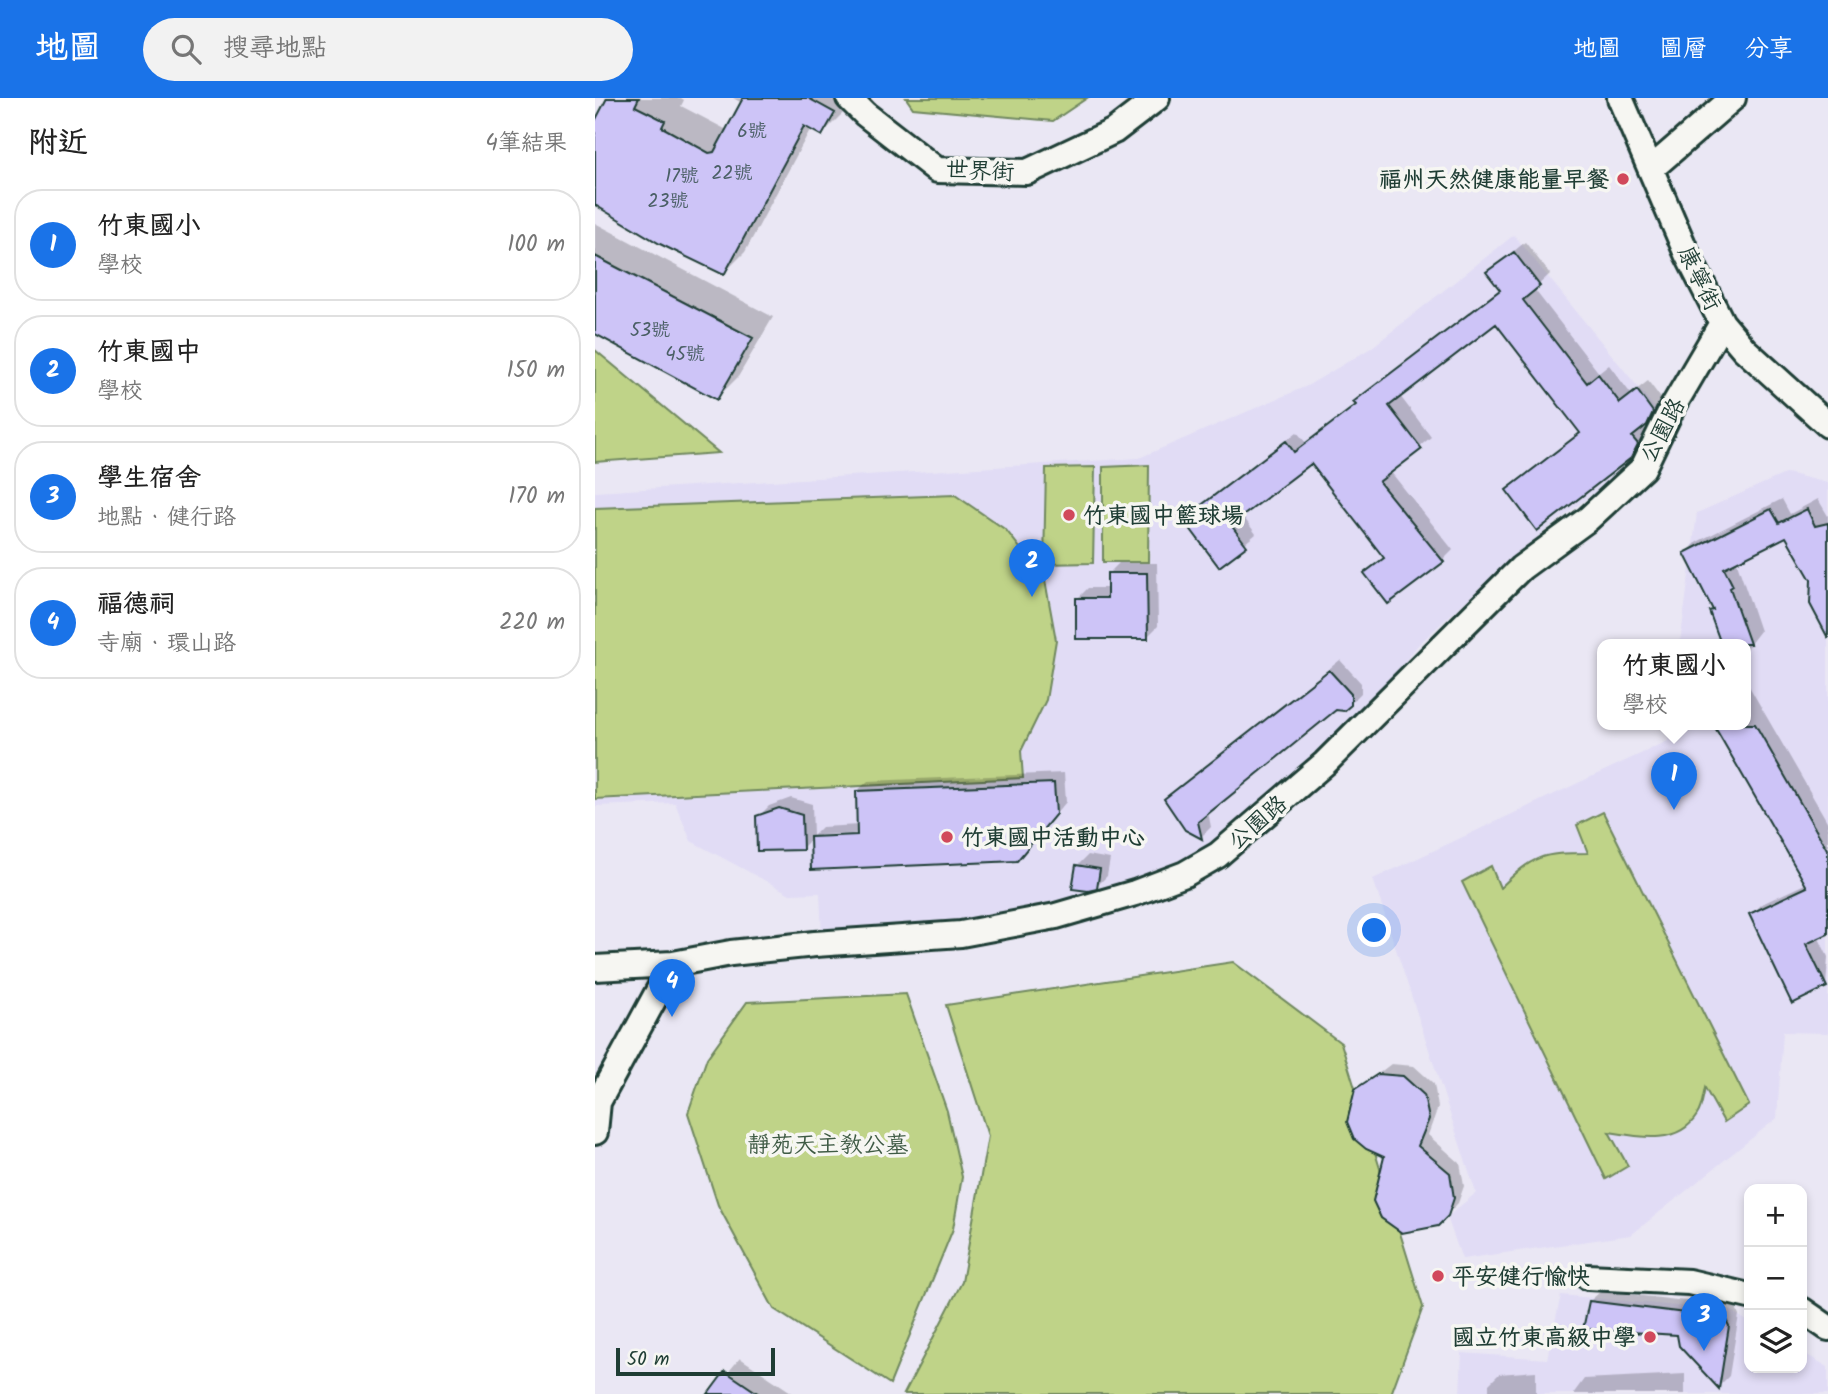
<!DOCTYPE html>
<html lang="zh-TW">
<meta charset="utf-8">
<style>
:root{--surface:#fff;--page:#f2f2f2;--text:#222;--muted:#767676;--line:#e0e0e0;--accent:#1a73e8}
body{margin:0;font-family:Kalam,"LXGW WenKai TC",sans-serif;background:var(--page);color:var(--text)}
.controls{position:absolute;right:21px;bottom:21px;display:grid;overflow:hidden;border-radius:14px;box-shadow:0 4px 10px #0003}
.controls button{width:63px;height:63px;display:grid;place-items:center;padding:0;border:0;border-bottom:2px solid var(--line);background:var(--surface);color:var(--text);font:35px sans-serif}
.scale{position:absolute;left:21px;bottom:18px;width:159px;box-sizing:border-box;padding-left:7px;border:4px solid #1f3d34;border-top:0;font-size:19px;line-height:24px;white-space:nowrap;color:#1f3d34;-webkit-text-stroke:5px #f6f6f2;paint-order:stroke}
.you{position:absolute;left:780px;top:833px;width:24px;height:24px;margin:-18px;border:5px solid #fff;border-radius:50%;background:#1a73e8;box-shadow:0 0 0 10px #1a73e833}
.badge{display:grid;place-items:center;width:46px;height:46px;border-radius:50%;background:var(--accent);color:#fff;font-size:23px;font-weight:700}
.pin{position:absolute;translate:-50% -58px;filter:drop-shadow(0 2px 4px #0008)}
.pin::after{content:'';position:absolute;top:37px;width:24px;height:21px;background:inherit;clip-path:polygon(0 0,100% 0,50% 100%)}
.popup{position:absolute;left:1002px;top:541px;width:154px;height:91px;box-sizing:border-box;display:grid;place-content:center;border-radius:14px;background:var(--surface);filter:drop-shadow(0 2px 5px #0005);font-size:23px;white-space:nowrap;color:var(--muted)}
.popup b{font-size:26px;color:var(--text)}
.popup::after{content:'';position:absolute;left:50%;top:100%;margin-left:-14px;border:14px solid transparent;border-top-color:var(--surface)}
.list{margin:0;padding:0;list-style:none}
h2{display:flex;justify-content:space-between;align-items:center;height:91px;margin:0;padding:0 28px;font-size:30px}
h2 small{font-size:23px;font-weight:400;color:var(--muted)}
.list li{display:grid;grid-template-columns:46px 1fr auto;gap:21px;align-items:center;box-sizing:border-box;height:112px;margin:0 14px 14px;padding:0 14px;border:2px solid var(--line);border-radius:28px}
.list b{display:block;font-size:26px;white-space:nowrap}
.list p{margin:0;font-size:23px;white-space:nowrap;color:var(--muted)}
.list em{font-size:23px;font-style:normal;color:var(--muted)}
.icon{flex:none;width:38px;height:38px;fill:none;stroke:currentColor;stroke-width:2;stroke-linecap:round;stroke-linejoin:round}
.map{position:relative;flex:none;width:1233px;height:1296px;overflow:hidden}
header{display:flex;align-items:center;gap:42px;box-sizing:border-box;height:98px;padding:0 35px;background:var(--accent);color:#fff}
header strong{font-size:33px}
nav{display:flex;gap:38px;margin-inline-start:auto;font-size:24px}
.search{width:490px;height:63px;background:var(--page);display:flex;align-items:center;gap:18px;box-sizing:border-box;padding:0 24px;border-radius:38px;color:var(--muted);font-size:26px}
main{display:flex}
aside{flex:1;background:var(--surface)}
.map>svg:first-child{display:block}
</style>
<header>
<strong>地圖</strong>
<div class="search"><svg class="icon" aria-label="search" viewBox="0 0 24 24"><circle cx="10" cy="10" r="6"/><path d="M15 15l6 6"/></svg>搜尋地點</div>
<nav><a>地圖</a><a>圖層</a><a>分享</a></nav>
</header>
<main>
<aside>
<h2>附近<small>4筆結果</small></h2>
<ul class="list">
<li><span class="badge">1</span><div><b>竹東國小</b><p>學校</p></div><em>100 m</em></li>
<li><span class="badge">2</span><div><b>竹東國中</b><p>學校</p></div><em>150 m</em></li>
<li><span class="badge">3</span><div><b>學生宿舍</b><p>地點 · 健行路</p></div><em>170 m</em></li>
<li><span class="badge">4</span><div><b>福德祠</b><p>寺廟 · 環山路</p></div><em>220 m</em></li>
</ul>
</aside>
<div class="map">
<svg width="1233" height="1296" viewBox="0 0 1233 1296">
<rect width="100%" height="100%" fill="#eae7f4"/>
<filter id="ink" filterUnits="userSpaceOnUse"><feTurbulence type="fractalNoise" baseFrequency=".0143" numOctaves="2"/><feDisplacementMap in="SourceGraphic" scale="14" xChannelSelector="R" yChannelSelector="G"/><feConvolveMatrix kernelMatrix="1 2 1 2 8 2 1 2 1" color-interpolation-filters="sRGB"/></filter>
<g filter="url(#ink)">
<path fill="#e1dcf5" d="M 919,137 L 1069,321 L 1047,357 L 927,451 L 823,547 L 743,649 L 629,760 L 444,825 L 227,839 L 225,795 L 195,796 L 96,743 L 80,705 L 0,708 L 0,394 L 544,360 L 712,288 L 776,250 Z
M 1192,375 L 1233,385 L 1233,935 L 1188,934 L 1182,1020 L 1036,1137 L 867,1161 L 852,1119 L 881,1095 L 778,781 L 1073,643 L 1075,626 L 1151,626 L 1151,546 L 1085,546 L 1102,415 Z
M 966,1197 L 1136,1213 L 1154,1224 L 1154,1270 L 1207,1270 L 1207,1254 L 1233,1269 L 1233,1296 L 865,1296 L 867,1255 L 952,1261 Z"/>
<path fill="#bfd388" stroke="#6f885e" stroke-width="2" d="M 311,0 L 492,0 L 458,23 L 318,10 Z
M 0,252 L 124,355 L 0,364 Z
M 554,367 L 553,464 L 508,464 L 508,369 Z
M 500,369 L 498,465 L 449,466 L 451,370 Z
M 360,397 L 411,432 L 450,482 L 461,542 L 451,602 L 426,653 L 428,680 L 0,701 L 0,410 Z
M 1008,714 L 1154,1007 L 1129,1024 L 1110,990 C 1108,998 1107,1010 1102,1017 C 1083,1048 1043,1039 1014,1034 L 1033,1068 L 1011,1081 L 867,784 L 896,768 L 905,790 C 939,757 946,755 993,755 L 982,727 Z
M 638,864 L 746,945 L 828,1209 L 796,1296 L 309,1296 L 367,1184 L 393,1038 L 351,907 Z
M 311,896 L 352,1013 L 367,1079 L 358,1131 L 295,1286 L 179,1211 L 123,1107 L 93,1015 L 112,960 L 152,904 Z"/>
<path fill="#0003" fill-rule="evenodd" d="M 15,0 L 86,0 L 89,2 L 86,8 L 132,32 L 147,5 L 138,0 L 256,0 L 248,15 L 227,36 L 216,30 L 150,154 L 129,175 L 0,104 L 0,27 Z
M 0,125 L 178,219 L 143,279 L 122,300 L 0,232 Z
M 930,144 L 955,176 L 939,191 L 1004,275 L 1014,267 L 1036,296 L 1053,283 L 1068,303 L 1062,314 L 1048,328 L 1053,335 L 1046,348 L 1035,359 L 913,393 L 986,334 L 901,224 L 805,298 L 836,339 L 795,373 L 858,452 L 848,462 L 793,504 L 771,475 L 790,458 L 717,363 L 647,417 L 661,436 L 625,466 L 590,421 L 702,334 L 711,345 L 762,306 L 771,294 L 906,190 L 894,174 Z
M 1187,401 L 1195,416 L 1223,401 L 1233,418 L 1233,532 L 1218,482 L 1191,436 L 1141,462 L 1165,533 L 1151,551 L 1151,546 L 1116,514 L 1119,510 L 1091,455 L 1102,444 Z
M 524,465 L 562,465 L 563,528 L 552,539 L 482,501 L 493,490 L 514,490 L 513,476 Z
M 745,562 L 766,585 L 766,595 L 755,606 L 740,610 L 613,714 L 616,729 L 606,739 L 571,701 Z
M 1151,583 L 1233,725 L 1233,834 L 1223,838 L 1233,859 L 1231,888 L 1156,817 L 1167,806 L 1212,785 L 1151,626 Z
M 469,675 L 471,704 L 432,750 L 216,741 L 207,750 L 163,719 L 174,708 L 196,700 L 217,706 L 218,738 L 227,729 L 264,727 L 262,693 L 273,683 ZM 271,735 L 271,738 L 225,740 L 225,737 Z
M 493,757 L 515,761 L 512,778 L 501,789 L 482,768 Z
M 796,966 L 819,968 L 839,986 L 843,1009 L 833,1037 L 865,1065 L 869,1088 L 863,1105 L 842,1127 L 791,1058 L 762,992 Z
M 1006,1193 L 1141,1209 L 1144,1217 L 1134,1278 L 1124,1288 L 1084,1235 L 995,1203 Z
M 145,1260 L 199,1296 L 115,1296 Z
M 941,1273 L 941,1296 L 894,1296 L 894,1286 L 904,1276 Z
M 1090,1276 L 1090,1296 L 978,1296 L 989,1281 Z"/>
<path fill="#cdc4f7" stroke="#1f3d34" stroke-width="2" d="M 12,0 L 44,0 L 40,8 L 70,23 L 67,29 L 114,55 L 119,54 L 148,0 L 213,0 L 240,15 L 227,38 L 209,28 L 129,177 L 65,146 L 0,107 L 0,23 Z
M 919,154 L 945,188 L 928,202 L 992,285 L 1003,276 L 1025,305 L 1042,292 L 1058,314 L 1052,327 L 1037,339 L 1043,346 L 1036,360 L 942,433 L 911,392 L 985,335 L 901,226 L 794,308 L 827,351 L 784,384 L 849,464 L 793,506 L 769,475 L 789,460 L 716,366 L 636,427 L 652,448 L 624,469 L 588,421 L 691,343 L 699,354 L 761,307 L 758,304 L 905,192 L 891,174 Z
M 0,158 L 158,240 L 122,302 L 0,236 Z
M 1176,411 L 1184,425 L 1212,411 L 1220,428 L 1233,425 L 1233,540 L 1215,506 L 1216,482 L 1191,439 L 1129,470 L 1138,488 L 1135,490 L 1155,546 L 1126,546 L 1114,513 L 1118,512 L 1089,455 Z
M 512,475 L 552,475 L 553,541 L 481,541 L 481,500 L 512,500 Z
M 734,572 L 756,596 L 756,607 L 749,613 L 741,612 L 603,724 L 607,741 L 590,732 L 569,701 Z
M 1118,626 L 1160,626 L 1233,753 L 1233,836 L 1211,846 L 1232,889 L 1197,906 L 1154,816 L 1212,789 Z
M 459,685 L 461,716 L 422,763 L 216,772 L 215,739 L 262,737 L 261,693 Z
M 184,710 L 207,717 L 208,752 L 162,753 L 161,718 Z
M 481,767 L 505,771 L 502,791 L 493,793 L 477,791 Z
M 783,976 L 808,978 L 829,997 L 834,1021 L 823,1048 L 855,1075 L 859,1100 L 853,1118 L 843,1128 L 807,1135 L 786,1120 L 778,1103 L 789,1059 L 771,1051 L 759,1041 L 752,1024 L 760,991 Z
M 994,1203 L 1130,1220 L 1134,1228 L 1124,1291 L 1084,1248 L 1082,1237 L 988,1231 Z
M 130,1273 L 164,1296 L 113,1296 Z"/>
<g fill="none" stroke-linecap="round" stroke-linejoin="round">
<defs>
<path id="minor" d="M 254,0 L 270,16 L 342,72 L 432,74 L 519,33 L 562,0
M 1025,0 L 1092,156 L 1127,225 L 1149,251 L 1233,327
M 1056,71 L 1138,0
M 0,870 L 78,866 L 136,855 L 220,846 L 366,836 L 461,818 L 540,795 L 590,776 L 623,757 L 730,665 L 926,470 L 993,421 L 1048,370 L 1076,312 L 1127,225
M 0,1034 L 3,1004 L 78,866
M 993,1179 L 1094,1184 L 1154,1198
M 1207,1212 L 1233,1230"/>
</defs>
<use href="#minor" stroke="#1f3d34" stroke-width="30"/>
<use href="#minor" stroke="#f6f6f2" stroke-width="24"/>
</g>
</g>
<g fill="#d1495b" stroke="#f6f6f2" stroke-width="2.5">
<circle cx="1028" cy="81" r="7"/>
<circle cx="474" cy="417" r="7"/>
<circle cx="352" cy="739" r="7"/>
<circle cx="843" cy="1178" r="7"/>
<circle cx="1055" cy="1239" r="7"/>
</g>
<g text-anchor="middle" stroke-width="7" stroke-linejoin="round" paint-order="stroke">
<g font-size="19" fill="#4a5f65">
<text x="157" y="39">6號</text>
<text x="137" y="81">22號</text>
<text x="87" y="84">17號</text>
<text x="73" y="109">23號</text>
<text x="55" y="238">53號</text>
<text x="90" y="262">45號</text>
</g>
<g font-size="23" fill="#1f3d34" stroke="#f6f6f2">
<text transform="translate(385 72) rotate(3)" y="8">世界街</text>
<text transform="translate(1105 180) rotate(64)" y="8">康寧街</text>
<text transform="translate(1067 332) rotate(-62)" y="8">公園路</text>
<text transform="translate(662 724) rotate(-41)" y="8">公園路</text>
</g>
<g font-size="23" font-weight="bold" fill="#1f3d34" stroke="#f6f6f2" text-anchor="start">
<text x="1014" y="89" text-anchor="end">福州天然健康能量早餐</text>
<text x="488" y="425">竹東國中籃球場</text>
<text x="366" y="747">竹東國中活動中心</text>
<text x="857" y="1186">平安健行愉快</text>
<text x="1041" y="1247" text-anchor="end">國立竹東高級中學</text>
</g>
<g font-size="23" fill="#3f5b45" stroke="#f6f6f2">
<text x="233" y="1054">靜苑天主教公墓</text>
</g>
</g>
</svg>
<div class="controls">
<button>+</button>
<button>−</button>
<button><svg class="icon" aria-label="layers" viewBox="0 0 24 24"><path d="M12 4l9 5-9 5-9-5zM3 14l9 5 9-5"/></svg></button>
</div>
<div class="scale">50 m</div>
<div class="you"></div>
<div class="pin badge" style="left:1079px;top:712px">1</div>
<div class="popup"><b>竹東國小</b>學校</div>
<div class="pin badge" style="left:437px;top:499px">2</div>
<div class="pin badge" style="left:1109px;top:1253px">3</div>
<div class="pin badge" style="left:77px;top:919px">4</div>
</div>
</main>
